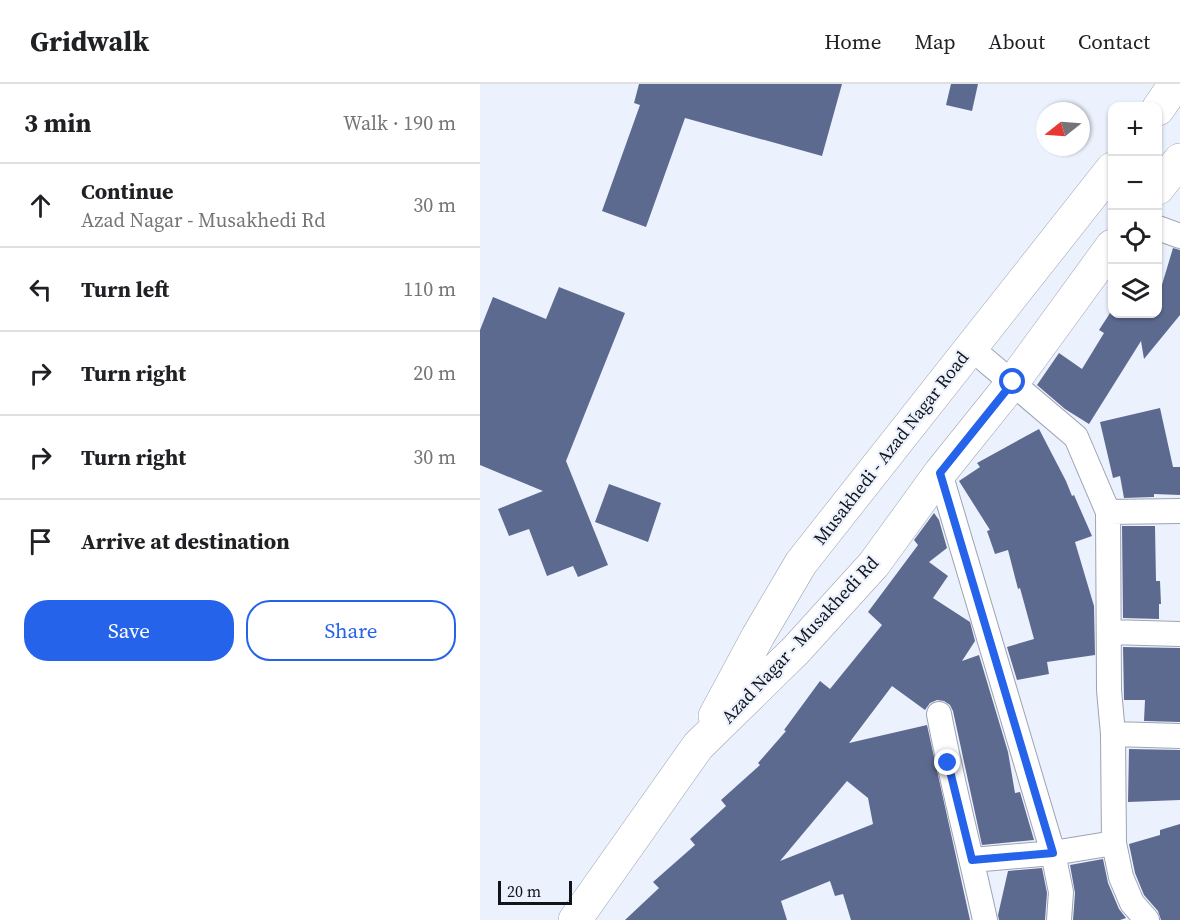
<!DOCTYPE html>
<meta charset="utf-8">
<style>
:root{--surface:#fff;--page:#f6f6f6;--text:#202124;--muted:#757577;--line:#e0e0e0;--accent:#2563eb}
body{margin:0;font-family:"Source Serif 4",serif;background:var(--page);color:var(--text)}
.controls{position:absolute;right:18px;top:18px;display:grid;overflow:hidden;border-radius:12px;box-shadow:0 2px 4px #0004}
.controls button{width:54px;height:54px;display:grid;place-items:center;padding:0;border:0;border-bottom:2px solid var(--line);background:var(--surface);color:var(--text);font:30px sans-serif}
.compass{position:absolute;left:556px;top:18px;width:54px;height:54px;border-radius:50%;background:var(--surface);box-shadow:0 2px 4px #0004;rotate:253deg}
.scale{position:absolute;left:18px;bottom:15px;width:74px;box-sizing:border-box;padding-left:6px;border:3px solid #121419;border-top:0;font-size:16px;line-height:21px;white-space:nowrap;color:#121419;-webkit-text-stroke:4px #ecf1fe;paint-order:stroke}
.stop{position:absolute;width:18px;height:18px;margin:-14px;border:4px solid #2563eb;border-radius:50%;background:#fff}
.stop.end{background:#2563eb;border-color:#fff;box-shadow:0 2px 6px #0008}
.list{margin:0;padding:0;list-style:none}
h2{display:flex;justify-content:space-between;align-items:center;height:78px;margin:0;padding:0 24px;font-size:26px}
h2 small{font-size:20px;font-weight:400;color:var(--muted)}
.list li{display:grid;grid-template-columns:39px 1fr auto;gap:18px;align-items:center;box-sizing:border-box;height:84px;padding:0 24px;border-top:2px solid var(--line)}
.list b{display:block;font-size:22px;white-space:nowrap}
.list p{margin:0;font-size:20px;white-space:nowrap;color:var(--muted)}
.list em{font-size:20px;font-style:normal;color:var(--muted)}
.actions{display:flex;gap:12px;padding:18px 24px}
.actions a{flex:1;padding:14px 0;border:2px solid var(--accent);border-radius:24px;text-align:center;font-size:21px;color:var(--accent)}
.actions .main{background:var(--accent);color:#fff}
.icon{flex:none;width:33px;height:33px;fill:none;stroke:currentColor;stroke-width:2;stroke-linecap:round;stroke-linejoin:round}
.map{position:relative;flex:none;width:700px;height:836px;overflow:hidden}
header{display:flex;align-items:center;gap:36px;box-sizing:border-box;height:84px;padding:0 30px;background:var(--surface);border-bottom:2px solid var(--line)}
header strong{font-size:28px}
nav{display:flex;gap:33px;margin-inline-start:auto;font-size:21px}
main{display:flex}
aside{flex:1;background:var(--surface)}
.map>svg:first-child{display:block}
</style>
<header>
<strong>Gridwalk</strong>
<nav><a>Home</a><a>Map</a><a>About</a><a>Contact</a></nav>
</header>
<main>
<aside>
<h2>3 min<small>Walk · 190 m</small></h2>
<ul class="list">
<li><svg class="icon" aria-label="ahead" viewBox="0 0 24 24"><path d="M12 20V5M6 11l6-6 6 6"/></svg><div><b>Continue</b><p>Azad Nagar - Musakhedi Rd</p></div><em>30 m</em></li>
<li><svg class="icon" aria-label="left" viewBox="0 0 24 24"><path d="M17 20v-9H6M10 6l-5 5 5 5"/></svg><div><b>Turn left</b></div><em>110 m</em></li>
<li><svg class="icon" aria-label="right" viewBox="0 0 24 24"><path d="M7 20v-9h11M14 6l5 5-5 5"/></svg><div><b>Turn right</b></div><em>20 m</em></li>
<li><svg class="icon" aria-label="right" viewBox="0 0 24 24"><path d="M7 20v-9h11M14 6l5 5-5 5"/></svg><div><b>Turn right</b></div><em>30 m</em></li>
<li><svg class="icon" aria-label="arrive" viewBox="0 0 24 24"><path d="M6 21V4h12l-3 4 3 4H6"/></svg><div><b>Arrive at destination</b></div></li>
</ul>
<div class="actions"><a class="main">Save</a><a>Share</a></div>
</aside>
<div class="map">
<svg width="700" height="836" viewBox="0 0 700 836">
<rect width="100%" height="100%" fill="#ecf1fe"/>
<path fill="#5d6a90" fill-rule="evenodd" d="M 159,0 L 362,0 L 342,72 L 205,34 L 166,143 L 122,127 L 160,21 L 154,19 Z
M 471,0 L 498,0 L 492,27 L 466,21 Z
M 693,164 L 700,166 L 700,231 L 664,275 L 661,257 L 609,340 L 585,325 L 557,301 L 579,269 L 602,285 L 624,249 L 619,246 L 632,226 L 633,230 L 678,230 L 678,214 Z
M 79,203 L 145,229 L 86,377 L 128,481 L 98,493 L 93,482 L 67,492 L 49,445 L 29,452 L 18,425 L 63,407 L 0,381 L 0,246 L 13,213 L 66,235 Z
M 680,324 L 693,383 L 700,383 L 700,411 L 674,410 L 674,413 L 644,414 L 640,392 L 633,394 L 620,338 Z
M 559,345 L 586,397 L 592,412 L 594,411 L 612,452 L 595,458 L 614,522 L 615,571 L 567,578 L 569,590 L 537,596 L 527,563 L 554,555 L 540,504 L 538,505 L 528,466 L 515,470 L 507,447 L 510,446 L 479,397 L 500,383 L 497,379 Z
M 129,400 L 181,419 L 168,458 L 115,438 Z
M 454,429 L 459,436 L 467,464 L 449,478 L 468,492 L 453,514 L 490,538 L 495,557 L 482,577 L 499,571 L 528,668 L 535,709 L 540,708 L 554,756 L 502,761 L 473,627 L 470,621 L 464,617 L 457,616 L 450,619 L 445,626 L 412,602 L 369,659 L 447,641 L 490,836 L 371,836 L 363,810 L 355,812 L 350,797 L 301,817 L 307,836 L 145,836 L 179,804 L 173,798 L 215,761 L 210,755 L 246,722 L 241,716 L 280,681 L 278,679 L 306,647 L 304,646 L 340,597 L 350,605 L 402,541 L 388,528 L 438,461 L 434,456 ZM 367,697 L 388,714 L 393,740 L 300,777 Z
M 642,442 L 675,442 L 676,497 L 680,497 L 681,520 L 679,520 L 679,535 L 643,534 Z
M 643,563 L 700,564 L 700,638 L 664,637 L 665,616 L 644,616 Z
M 649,665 L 700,666 L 700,716 L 648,718 Z
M 700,740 L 700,836 L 681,836 L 678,827 L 664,811 L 655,789 L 649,760 L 680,751 L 680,746 Z
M 623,775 L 628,799 L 639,825 L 646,834 L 640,836 L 593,836 L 595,809 L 590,781 Z
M 562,784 L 567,809 L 565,836 L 519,836 L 518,831 L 528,787 Z"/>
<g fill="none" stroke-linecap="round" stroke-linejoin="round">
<defs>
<path id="minor" d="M 678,144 L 700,152
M 491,264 L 596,353 L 628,428 L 629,606 L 633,650 L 634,759 L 641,793 L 652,819 L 667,836
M 460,389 L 573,769 L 581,808 L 579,836
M 628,428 L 700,427
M 629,548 L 700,550
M 459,630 C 472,699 490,767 505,836
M 633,650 L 700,652
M 492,776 L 573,769 L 634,759"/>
<path id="secondary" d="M 678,25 L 695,0
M 678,104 L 700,76
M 235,632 L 278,552 L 321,479 L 632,85
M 95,836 L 218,662 L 316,566 L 394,480 L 460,389 L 533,298 L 632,162"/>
</defs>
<use href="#minor" stroke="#9ea3b3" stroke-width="26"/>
<use href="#secondary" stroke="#9ea3b3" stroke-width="34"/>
<use href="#minor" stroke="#fff" stroke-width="24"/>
<use href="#secondary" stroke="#fff" stroke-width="33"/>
</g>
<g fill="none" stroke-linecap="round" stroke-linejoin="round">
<path stroke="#2563eb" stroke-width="8" d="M 468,679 L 492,776 L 573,769 L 460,389 L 533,298"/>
</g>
<g text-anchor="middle" stroke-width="4.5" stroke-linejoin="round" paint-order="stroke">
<g font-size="18" fill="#121419" stroke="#ecf1fe">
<text transform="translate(411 364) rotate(-52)" y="6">Musakhedi - Azad Nagar Road</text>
<text transform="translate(320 556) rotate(-47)" y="6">Azad Nagar - Musakhedi Rd</text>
</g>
</g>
</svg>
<div class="controls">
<button>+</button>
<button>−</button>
<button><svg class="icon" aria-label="locate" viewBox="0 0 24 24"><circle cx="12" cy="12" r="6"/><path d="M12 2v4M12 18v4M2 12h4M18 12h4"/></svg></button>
<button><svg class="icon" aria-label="layers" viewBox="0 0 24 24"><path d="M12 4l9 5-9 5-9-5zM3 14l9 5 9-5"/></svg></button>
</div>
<svg class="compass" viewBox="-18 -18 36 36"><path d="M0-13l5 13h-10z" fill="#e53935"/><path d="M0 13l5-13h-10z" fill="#757577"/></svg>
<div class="scale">20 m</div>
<div class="stop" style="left:533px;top:298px"></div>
<div class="stop end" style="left:468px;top:679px"></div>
</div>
</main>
